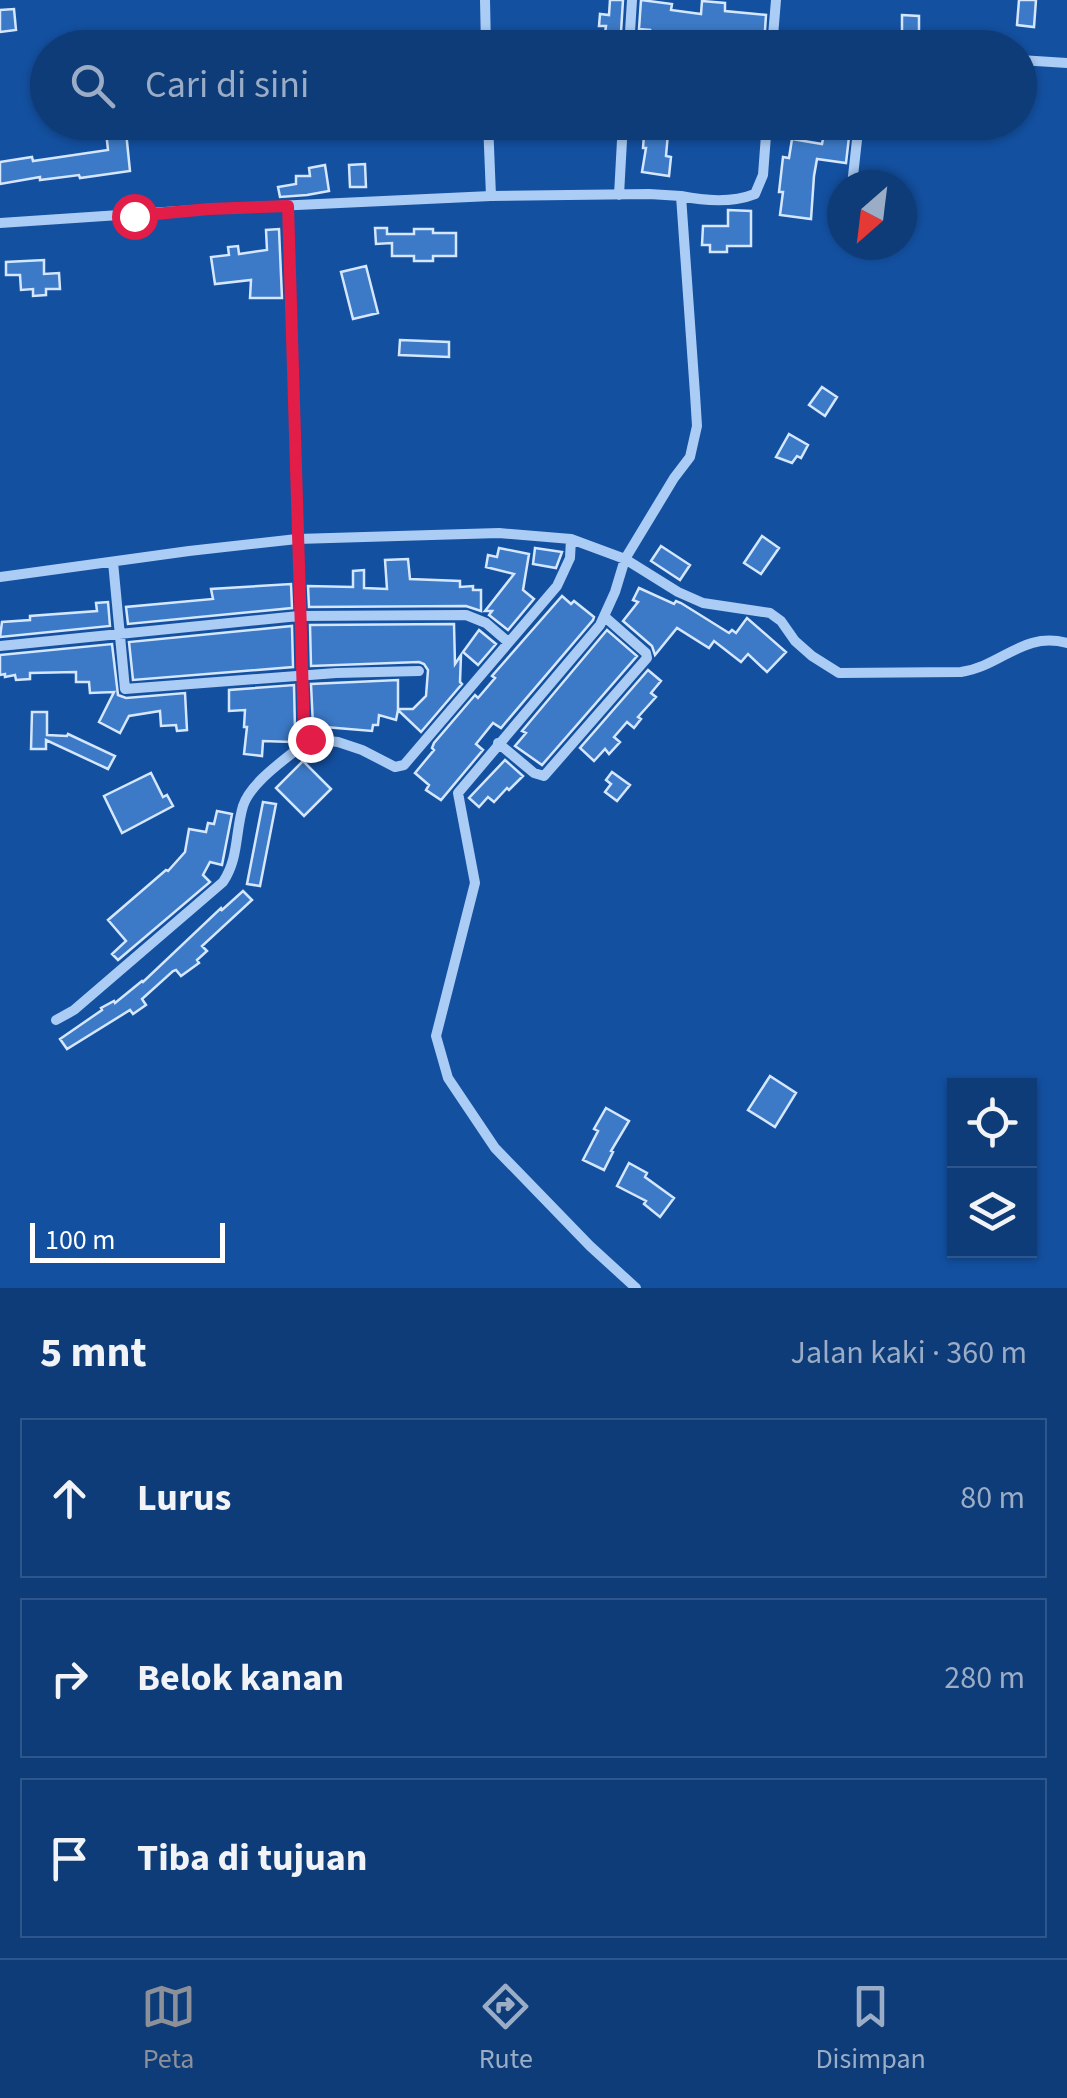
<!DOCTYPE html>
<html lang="id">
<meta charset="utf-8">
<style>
:root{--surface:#0e3c78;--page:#1c4780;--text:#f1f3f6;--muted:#9badc6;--line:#2e568a;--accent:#8c9099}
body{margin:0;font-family:"Source Sans 3",sans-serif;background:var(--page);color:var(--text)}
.controls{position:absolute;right:30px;bottom:30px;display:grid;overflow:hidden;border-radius:0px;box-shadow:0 2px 8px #0004}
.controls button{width:90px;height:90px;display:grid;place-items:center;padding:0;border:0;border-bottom:2px solid var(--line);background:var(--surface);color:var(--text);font:50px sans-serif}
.compass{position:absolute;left:827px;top:170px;width:90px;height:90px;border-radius:50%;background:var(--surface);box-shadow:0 2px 8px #0004;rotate:208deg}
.scale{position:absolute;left:30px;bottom:25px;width:195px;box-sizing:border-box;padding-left:10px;border:5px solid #fff;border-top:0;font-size:28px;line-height:35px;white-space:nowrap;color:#fff;-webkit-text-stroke:8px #1350a0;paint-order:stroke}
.stop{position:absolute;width:30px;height:30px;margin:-22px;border:8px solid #e11d48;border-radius:50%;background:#fff}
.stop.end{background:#e11d48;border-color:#fff;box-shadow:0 2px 10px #0008}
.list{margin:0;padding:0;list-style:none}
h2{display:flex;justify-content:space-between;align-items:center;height:130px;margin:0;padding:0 40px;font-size:42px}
h2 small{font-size:32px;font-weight:400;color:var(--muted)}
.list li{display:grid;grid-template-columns:65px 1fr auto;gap:30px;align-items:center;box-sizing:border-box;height:160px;margin:0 20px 20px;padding:0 20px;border:2px solid var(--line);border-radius:0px}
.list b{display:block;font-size:38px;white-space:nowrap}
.list em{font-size:32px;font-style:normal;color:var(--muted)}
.icon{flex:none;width:55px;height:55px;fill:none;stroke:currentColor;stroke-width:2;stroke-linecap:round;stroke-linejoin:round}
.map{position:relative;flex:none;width:1067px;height:1288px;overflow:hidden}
.search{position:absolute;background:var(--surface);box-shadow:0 2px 8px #0004;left:30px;right:30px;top:30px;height:110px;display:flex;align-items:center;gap:25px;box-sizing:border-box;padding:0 35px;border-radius:55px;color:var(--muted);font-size:38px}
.sheet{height:670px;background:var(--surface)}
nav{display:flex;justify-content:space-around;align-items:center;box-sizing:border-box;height:140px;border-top:2px solid var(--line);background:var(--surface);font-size:28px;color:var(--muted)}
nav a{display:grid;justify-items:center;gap:5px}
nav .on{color:var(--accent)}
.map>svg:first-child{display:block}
</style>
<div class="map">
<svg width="1067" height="1288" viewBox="0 0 1067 1288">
<rect width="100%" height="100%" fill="#1350a0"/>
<path fill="#3c79c6" stroke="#d4e7fe" stroke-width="2.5" d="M 610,0 L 623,0 L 620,48 L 603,48 L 606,26 L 599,26 L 600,14 L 609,15 Z
M 641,0 L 672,4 L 671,10 L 701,14 L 702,1 L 725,3 L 725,11 L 766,15 L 764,45 L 752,43 L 752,39 L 723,36 L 723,48 L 699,48 L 700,39 L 672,36 L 671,48 L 648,48 L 650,30 L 639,29 Z
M 1019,0 L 1036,0 L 1034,27 L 1017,25 Z
M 14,9 L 16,30 L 0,32 L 0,10 Z
M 902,15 L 919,16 L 919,48 L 902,48 Z
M 105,122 L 125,122 L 130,171 L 80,178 L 79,175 L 40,180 L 40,177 L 0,184 L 0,162 L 32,157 L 33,161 L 108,150 Z
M 645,122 L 669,122 L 666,156 L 671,157 L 669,176 L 642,172 L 646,148 L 643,148 Z
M 824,134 L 849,137 L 846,163 L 817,159 L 814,176 L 811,219 L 780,215 L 783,192 L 779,192 L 783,157 L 789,158 L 792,139 L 822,144 Z
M 365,164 L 366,187 L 350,187 L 349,165 Z
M 325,165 L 329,191 L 307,195 L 280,197 L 278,187 L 296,184 L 296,176 L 310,176 L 309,168 Z
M 728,210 L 751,211 L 751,246 L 727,246 L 727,252 L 710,252 L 710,245 L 702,245 L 703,226 L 728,226 Z
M 375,228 L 387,228 L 387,234 L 414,234 L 414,229 L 433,229 L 433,233 L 456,233 L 456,256 L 433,256 L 433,261 L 414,261 L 414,256 L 392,256 L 392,243 L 376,244 Z
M 279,229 L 282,298 L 250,298 L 251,280 L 215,284 L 211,257 L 229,255 L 228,247 L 238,246 L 239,254 L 267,250 L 266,230 Z
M 44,260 L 44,274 L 59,273 L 60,289 L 46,289 L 46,295 L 33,296 L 33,289 L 21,290 L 20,275 L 6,275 L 6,262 Z
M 366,266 L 378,313 L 353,319 L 341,272 Z
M 400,340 L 449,342 L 449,357 L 399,355 Z
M 822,387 L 837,397 L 825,416 L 809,405 Z
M 789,434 L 808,445 L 801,458 L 797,456 L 792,463 L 776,457 Z
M 762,536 L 779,548 L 761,574 L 744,563 Z
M 661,546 L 690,565 L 680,580 L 651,561 Z
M 499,548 L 529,554 L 523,590 L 534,599 L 508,630 L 489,615 L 492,611 L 485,611 L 514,574 L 486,567 L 488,555 L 497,557 Z
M 535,548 L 562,552 L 556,568 L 533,564 Z
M 408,559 L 410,579 L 460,581 L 460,587 L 473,586 L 473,590 L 481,590 L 481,611 L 466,606 L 309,607 L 308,586 L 353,587 L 353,571 L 364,570 L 364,588 L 387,589 L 385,560 Z
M 291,584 L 292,608 L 128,624 L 126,607 L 213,599 L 211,589 Z
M 639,588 L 674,604 L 676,601 L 681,603 L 729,633 L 732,630 L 736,633 L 747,618 L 786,652 L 767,672 L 748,654 L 741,662 L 714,641 L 709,648 L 677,628 L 655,655 L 652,646 L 623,621 L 638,602 L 633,600 Z
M 562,596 L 571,604 L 574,601 L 594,617 L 593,620 L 501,728 L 493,723 L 476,744 L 483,750 L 441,800 L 426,790 L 429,785 L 415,773 L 434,750 L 432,748 L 434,743 L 475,695 L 478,698 L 495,678 L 492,676 Z
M 108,602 L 110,626 L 0,637 L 2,622 L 30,620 L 30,616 L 97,611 L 96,603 Z
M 454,624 L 455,664 L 461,655 L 460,682 L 462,684 L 421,732 L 398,710 L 396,720 L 379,715 L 378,725 L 373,725 L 372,731 L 313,726 L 311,684 L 398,680 L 398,709 L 413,709 L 426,696 L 428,670 L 424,664 L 419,662 L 311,666 L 310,625 Z
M 292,626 L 293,667 L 133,680 L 129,642 Z
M 479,630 L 496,644 L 478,665 L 463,652 Z
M 607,630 L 637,656 L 542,765 L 515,746 L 526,733 L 522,731 Z
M 112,644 L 118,695 L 126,698 L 185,693 L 187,730 L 177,731 L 176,725 L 161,726 L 160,711 L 129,716 L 120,733 L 99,722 L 114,692 L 90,693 L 89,682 L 76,682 L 76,672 L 30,673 L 30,679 L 16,680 L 15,675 L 5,677 L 5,674 L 0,675 L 0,655 Z
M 648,670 L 661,681 L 651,693 L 656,697 L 638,717 L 641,719 L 634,728 L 627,722 L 614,737 L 620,742 L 609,754 L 605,749 L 594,761 L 580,748 Z
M 294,685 L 295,730 L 298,737 L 292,742 L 263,741 L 262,756 L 244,754 L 247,727 L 244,727 L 245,710 L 229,711 L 229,690 Z
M 32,712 L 47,712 L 47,735 L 67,736 L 68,734 L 115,756 L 108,769 L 46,740 L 46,749 L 31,749 Z
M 505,760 L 523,776 L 509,790 L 507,788 L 494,802 L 488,797 L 479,807 L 469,798 Z
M 303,761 L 331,789 L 304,816 L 276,788 Z
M 612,772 L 630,785 L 617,801 L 605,792 L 611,784 L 606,780 Z
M 151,773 L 163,797 L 167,795 L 173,806 L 122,833 L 104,796 Z
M 263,802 L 276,804 L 260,886 L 247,884 Z
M 217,811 L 232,814 L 222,865 L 210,862 L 203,875 L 210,882 L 118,960 L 112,954 L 126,941 L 108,920 L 166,870 L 168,871 L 185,852 L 189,829 L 206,832 L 208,823 L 214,824 Z
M 243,891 L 252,900 L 202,946 L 207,951 L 197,960 L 199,963 L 181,976 L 176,970 L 173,971 L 142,999 L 146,1005 L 133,1014 L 130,1010 L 67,1049 L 60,1039 L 102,1010 L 101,1008 L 114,1001 L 115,1003 L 142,981 L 143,982 L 221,908 L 222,910 Z
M 770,1076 L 796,1093 L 775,1127 L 748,1110 Z
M 606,1108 L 629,1121 L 611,1151 L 613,1152 L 604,1170 L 583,1160 L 598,1131 L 594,1129 Z
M 629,1163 L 647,1173 L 645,1177 L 674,1198 L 660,1217 L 644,1204 L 646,1201 L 617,1186 Z"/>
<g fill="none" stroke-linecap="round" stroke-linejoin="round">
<path stroke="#abccf4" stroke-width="10" d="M 485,0 L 486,48
M 772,40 L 852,48
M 629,48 L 632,0
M 772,48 L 776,0
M 1020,60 L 1067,63
M 488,122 L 491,196
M 852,185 L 859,122
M 619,195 L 623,122
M 288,206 L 304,730 L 310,739 L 338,742 L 362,750 L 395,767 L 404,765 L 557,586 L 570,558 L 571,539
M 0,223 L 209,209 L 491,196 L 649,194 L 681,196
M 113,562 L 125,689 L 336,673 L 419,671
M 0,577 L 189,551 L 297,539 L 499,533 L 571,539 L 625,559 L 674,478 L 690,457 L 697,426 L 695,394 L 681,196 C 705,201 732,203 755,194 L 763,175 L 767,122
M 0,646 L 299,616 L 466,615 L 486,623 L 508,642
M 498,743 L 534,773 L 544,776 L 647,658 L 646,653 L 605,617
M 56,1020 L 74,1010 L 223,882 C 239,858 235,833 243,806 C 251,781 290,756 310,739
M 636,1288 L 590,1246 L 495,1148 L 448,1078 L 436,1036 L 475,883 L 458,793 L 600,625 L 615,592 L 625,559 L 678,592 L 703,603 L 770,613 L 781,621 L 795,641 L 812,656 L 839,673 L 961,672 C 1002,666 1023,631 1067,643"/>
</g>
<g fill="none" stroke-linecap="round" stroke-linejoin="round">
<path stroke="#e11d48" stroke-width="12" d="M 134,216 L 209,209 L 288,206 L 304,730 L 310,739"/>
</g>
</svg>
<div class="controls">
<button><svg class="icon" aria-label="locate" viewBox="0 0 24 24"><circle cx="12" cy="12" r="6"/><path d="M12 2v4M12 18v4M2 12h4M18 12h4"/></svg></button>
<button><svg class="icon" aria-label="layers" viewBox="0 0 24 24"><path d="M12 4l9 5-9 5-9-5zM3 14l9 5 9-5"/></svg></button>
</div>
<svg class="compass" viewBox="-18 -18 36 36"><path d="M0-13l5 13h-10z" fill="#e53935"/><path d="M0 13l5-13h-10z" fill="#9badc6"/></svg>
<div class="scale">100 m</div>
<div class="stop" style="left:134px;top:216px"></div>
<div class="stop end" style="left:310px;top:739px"></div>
<div class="search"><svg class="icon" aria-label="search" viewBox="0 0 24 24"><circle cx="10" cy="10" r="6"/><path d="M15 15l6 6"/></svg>Cari di sini</div>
</div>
<section class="sheet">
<h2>5 mnt<small>Jalan kaki · 360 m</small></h2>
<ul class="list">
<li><svg class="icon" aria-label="ahead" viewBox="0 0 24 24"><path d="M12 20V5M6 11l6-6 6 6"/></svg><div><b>Lurus</b></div><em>80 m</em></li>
<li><svg class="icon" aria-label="right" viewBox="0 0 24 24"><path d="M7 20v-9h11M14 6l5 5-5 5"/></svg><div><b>Belok kanan</b></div><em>280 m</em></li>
<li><svg class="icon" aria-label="arrive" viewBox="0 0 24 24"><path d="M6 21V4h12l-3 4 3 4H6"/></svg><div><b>Tiba di tujuan</b></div></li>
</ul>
</section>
<nav>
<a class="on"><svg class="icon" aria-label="map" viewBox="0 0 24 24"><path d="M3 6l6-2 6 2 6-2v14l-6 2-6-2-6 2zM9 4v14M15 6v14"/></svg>Peta</a>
<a><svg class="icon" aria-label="directions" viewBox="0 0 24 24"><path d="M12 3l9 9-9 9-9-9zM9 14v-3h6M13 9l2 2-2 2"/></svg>Rute</a>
<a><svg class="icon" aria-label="saved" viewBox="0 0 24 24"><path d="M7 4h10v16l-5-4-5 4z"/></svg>Disimpan</a>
</nav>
